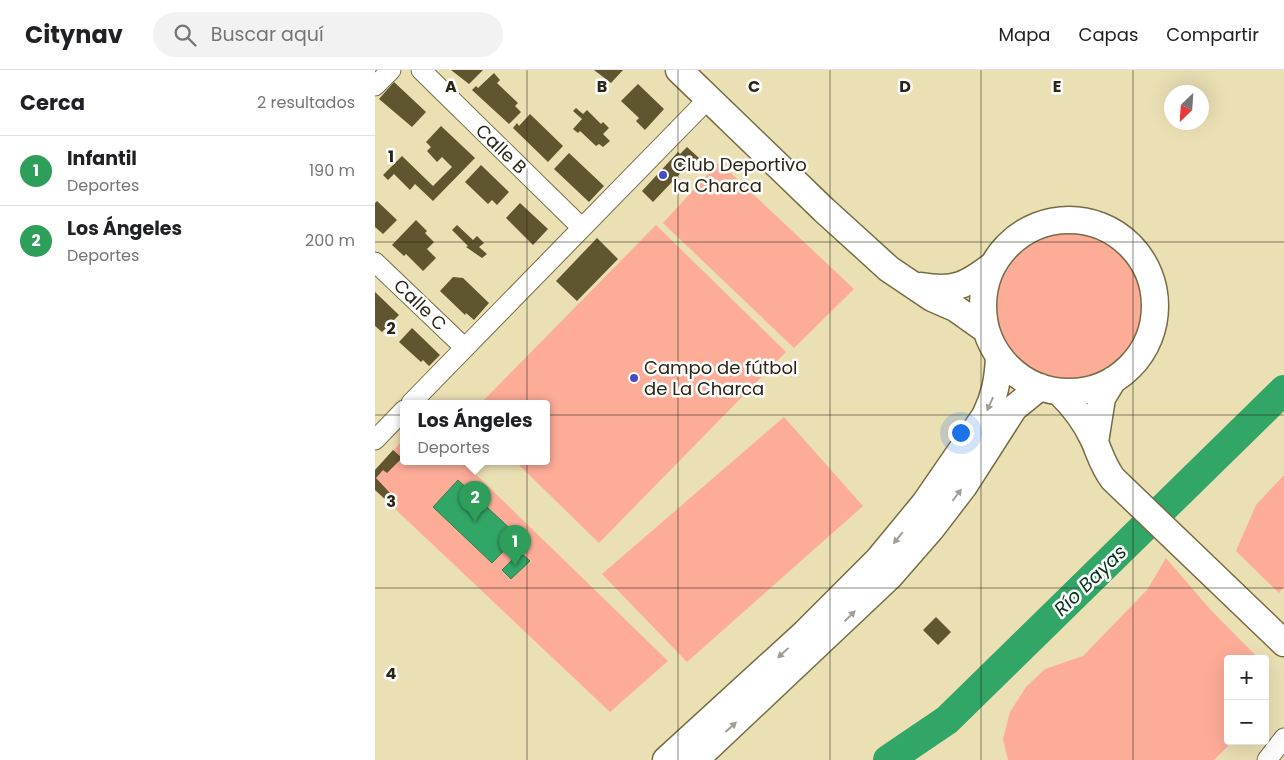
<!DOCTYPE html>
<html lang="es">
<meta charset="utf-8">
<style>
:root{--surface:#fff;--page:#f2f2f2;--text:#202124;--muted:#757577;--line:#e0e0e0;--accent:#db2777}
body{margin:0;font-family:Poppins,sans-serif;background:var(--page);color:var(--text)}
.controls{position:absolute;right:15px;bottom:15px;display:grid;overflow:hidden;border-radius:5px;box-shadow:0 5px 20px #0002}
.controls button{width:45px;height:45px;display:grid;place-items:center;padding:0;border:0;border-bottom:1px solid var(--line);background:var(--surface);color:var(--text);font:25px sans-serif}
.compass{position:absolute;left:789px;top:15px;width:45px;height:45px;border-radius:50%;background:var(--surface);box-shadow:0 5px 20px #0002;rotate:205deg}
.you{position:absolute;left:585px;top:362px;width:18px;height:18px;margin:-12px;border:4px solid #fff;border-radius:50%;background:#1a73e8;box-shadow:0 0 0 8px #1a73e833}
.badge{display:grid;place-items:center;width:32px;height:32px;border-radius:50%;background:var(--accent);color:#fff;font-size:16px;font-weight:700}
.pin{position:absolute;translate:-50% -41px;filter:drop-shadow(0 1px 2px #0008)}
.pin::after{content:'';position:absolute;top:26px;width:18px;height:15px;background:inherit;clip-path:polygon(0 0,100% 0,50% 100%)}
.popup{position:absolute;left:25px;top:330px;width:150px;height:65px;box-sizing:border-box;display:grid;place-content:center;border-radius:5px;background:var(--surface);filter:drop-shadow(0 1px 4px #0005);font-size:16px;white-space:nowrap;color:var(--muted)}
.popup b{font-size:19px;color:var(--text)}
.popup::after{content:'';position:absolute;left:50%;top:100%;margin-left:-10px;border:10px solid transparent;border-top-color:var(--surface)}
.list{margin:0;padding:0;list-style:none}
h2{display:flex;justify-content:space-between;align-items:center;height:65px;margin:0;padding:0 20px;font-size:21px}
h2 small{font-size:16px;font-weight:400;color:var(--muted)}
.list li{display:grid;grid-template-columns:32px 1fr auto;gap:15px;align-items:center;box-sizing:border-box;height:70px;padding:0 20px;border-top:1px solid var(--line)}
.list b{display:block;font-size:19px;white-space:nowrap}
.list p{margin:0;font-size:16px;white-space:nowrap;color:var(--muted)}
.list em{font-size:16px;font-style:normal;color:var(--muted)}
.icon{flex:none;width:28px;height:28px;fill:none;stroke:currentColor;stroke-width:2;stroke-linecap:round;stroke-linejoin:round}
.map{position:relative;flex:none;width:909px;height:690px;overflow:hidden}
header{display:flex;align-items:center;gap:30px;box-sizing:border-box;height:70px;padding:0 25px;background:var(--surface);border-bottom:1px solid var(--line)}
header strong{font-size:24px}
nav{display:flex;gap:28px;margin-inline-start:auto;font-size:18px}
.search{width:350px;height:45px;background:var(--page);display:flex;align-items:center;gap:12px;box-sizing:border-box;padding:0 18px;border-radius:28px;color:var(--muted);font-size:19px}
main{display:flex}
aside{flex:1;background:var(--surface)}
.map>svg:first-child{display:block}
</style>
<header>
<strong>Citynav</strong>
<div class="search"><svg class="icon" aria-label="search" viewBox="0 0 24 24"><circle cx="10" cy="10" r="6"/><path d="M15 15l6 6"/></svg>Buscar aquí</div>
<nav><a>Mapa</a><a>Capas</a><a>Compartir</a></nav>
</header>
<main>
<aside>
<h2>Cerca<small>2 resultados</small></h2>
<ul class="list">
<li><span class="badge" style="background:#2e9e5b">1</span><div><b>Infantil</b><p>Deportes</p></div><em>190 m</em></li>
<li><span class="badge" style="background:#2e9e5b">2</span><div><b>Los Ángeles</b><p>Deportes</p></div><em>200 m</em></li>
</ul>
</aside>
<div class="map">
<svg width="909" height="690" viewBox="0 0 909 690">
<rect width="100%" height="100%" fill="#ebdfb4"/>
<path fill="#fdac98" d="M 344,92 L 479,219 L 419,278 L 288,153 Z
M 281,155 L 411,282 L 224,473 L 140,391 L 171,391 L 171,333 L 106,333 Z
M620 234a75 75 0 1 1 150 0a75 75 0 1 1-150 0Z
M 409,347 L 488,436 L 312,592 L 227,504 Z
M 29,369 L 29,391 L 87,391 L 293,591 L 235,642 L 0,420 L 0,400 Z
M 909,405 L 909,516 L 904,523 L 861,481 L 881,435 Z
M 791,488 L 834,538 L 884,589 L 853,589 L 853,671 L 858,671 L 839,690 L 633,690 L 628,669 L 635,642 L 651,617 L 670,599 L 708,586 L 772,520 Z"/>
<path fill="#32a667" stroke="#307f4e" d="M 83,410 L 143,466 L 117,493 L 58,437 Z
M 145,482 L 155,491 L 136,509 L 127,500 Z"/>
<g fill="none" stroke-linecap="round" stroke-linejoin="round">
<path stroke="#32a667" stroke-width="30" d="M 513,690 L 572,650 L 909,320"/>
</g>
<path fill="#5f552e" d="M 76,0 L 108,0 L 94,14 Z
M 219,0 L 248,0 L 236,13 Z
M 119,3 L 125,10 L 122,13 L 143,33 L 140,36 L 146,42 L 134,54 L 97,20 L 101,16 L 103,18 Z
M 19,12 L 51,42 L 37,57 L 4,29 Z
M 263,14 L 289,39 L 270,60 L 261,51 L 264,48 L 246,31 Z
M 201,38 L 208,44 L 212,40 L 226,54 L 228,52 L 234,58 L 228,64 L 235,71 L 228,77 L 224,74 L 221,76 L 205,61 L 203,63 L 198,59 L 207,49 L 198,41 Z
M 155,44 L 188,76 L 173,92 L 138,58 L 142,53 L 144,56 Z
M 66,56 L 100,88 L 58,131 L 40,114 L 35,120 L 19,104 L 13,110 L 8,105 L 27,86 L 58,116 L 77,97 L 67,87 L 62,92 L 52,81 L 56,77 L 51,72 Z
M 312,77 L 324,88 L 317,95 L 315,93 L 278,132 L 267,121 L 303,82 L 305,84 Z
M 194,83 L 229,116 L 214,132 L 179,99 Z
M 106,95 L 134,122 L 122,135 L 117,130 L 113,134 L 90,112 Z
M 2,131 L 22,150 L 8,164 L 0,157 L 0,133 Z
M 145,133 L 173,159 L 158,175 L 131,148 Z
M 41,150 L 52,161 L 50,163 L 59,172 L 52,179 L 61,188 L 48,201 L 31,184 L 29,186 L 17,175 Z
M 82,155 L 98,170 L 102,166 L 109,173 L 104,177 L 112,184 L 107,188 L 91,177 L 93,176 L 77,160 Z
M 222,168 L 243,189 L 202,231 L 181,211 Z
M 78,207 L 88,208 L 114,233 L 99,250 L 91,243 L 90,245 L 65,221 Z
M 0,222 L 24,245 L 7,262 L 0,256 Z
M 37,258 L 65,285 L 54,296 L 48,290 L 46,292 L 24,272 Z
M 18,380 L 27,388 L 12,403 L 8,400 L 1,408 L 16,424 L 11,430 L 0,420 L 0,400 Z
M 561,547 L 576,562 L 563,575 L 548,560 Z"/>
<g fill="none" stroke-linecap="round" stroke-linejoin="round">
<defs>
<path id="street" d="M 46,0 L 207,158
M 0,16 L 16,0
M 0,192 L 90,278
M 36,333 L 334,28
M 0,370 L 29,340
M 892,690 L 909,668"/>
<path id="secondary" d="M 304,0 L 449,140 L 514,199 L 557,228 L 580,238 L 611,260
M608 236a86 86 0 1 1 172 0a86 86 0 1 1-172 0Z
M 546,216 C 579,222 592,215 618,195
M 684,322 C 699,336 710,351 719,370 C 725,384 728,396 738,409 L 909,573
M 720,372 L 727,328 L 738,310
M 291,690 L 430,563 L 503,490 L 550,433 L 610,346 C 620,326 623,309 624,287
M 320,690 L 515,506 L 556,459 L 589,416 L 639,338 L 665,317"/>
</defs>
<use href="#street" stroke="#766c44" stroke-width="21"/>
<use href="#secondary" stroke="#766c44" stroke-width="29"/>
<use href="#street" stroke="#fff" stroke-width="19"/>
<use href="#secondary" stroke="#fff" stroke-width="26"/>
</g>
<defs><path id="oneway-solid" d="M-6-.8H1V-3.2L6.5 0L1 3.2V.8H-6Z" transform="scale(1.25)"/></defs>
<g fill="#9f9d96">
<use href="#oneway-solid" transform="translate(615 334) rotate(114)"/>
<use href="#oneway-solid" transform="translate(582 425) rotate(-53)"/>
<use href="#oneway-solid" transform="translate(523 468) rotate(129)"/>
<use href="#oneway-solid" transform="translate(475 546) rotate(-44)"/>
<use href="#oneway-solid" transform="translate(408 583) rotate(137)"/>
<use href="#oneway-solid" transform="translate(356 657) rotate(-42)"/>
</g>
<path fill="none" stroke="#2a2515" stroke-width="1" stroke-opacity="0.55" d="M 152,0 L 152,690M 303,0 L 303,690M 455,0 L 455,690M 606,0 L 606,690M 758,0 L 758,690M 0,172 L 909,172M 0,345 L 909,345M 0,518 L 909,518"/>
<g fill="#464dc2" stroke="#fff" stroke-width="2">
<circle cx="288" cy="105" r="5"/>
<circle cx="259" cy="308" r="5"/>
</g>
<g text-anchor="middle" stroke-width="5" stroke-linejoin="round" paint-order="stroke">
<g font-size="18" fill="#2a2515" stroke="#fff">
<text transform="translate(126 79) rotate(44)" y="6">Calle B</text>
<text transform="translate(45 235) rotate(44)" y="6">Calle C</text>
</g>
<g font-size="18" fill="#2a2515" stroke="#fff" text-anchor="start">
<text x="298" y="101">Club Deportivo<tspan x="298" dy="21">la Charca</tspan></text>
<text x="269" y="304">Campo de fútbol<tspan x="269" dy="21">de La Charca</tspan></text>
</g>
<g font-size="19" font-style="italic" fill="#04351c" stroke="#fff">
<text transform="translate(715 510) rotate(-44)" y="7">Río Bayas</text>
</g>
</g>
<g font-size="16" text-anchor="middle" font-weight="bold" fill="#2a2515" stroke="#fff" stroke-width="5" stroke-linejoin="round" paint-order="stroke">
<text x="76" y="22">A</text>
<text x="227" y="22">B</text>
<text x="379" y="22">C</text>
<text x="530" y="22">D</text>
<text x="682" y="22">E</text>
<text x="16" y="92">1</text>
<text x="16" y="264">2</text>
<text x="16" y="437">3</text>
<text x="16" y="609">4</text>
</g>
</svg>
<div class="controls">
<button>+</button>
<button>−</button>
</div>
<svg class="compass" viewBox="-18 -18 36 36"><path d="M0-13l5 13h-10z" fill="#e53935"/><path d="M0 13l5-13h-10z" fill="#757577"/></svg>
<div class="you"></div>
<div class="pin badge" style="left:140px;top:496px;background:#2e9e5b">1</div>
<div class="pin badge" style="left:100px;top:452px;background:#2e9e5b">2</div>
<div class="popup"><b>Los Ángeles</b>Deportes</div>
</div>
</main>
